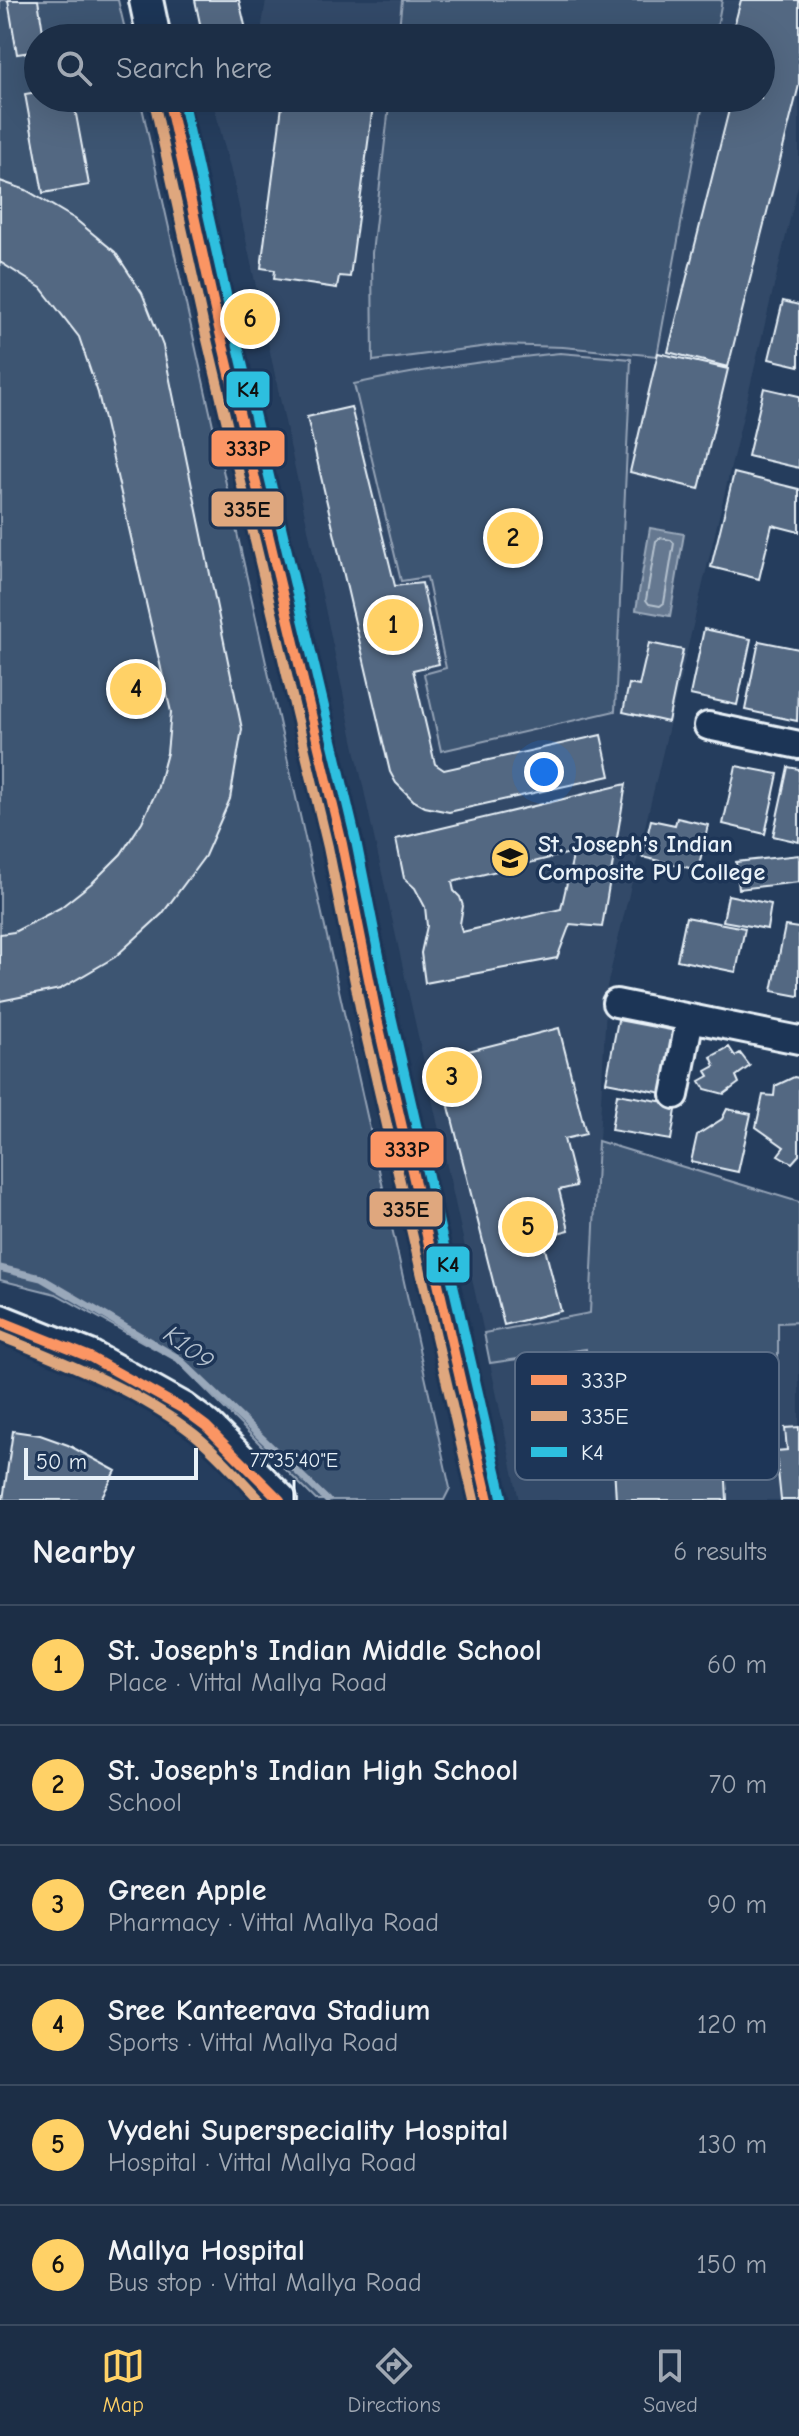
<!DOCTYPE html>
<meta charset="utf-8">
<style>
:root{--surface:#1c2e46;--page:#293a51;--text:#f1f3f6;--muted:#a0a8b3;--line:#3a4a5f;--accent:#ffd166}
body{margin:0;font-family:"Comic Neue",sans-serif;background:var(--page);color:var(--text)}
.scale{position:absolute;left:24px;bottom:20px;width:174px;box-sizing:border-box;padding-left:8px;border:4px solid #e8f1f8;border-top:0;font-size:22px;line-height:28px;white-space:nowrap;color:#e8f1f8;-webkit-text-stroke:6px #1d3557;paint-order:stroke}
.you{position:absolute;left:544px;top:772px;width:28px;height:28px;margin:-20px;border:6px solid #fff;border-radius:50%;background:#1a73e8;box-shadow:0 0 0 12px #1a73e833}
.badge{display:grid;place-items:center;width:52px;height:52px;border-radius:50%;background:var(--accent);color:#111;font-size:26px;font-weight:700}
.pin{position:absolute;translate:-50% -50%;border:4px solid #fff;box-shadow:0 2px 8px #0006}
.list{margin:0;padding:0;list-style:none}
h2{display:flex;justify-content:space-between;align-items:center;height:104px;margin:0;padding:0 32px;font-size:34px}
h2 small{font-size:26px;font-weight:400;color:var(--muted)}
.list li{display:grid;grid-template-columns:52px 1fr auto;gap:24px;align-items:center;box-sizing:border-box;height:120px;padding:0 32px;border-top:2px solid var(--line)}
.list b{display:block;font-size:30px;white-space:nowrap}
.list p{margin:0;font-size:26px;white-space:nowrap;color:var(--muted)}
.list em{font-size:26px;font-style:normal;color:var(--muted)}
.icon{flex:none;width:44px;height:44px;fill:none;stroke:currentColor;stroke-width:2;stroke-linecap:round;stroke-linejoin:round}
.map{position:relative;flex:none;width:799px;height:1500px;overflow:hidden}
.search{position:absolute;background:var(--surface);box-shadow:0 8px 32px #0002;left:24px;right:24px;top:24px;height:88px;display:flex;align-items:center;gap:20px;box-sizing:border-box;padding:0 28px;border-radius:44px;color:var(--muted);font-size:30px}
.sheet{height:824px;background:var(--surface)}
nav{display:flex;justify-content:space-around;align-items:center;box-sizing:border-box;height:112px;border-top:2px solid var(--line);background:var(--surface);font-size:22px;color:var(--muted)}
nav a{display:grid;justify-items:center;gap:4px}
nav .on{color:var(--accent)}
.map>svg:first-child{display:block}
</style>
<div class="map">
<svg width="799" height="1500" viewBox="0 0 799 1500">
<rect width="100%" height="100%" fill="#253d5d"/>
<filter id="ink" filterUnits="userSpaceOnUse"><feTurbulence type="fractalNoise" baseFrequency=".0125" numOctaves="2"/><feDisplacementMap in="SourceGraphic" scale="16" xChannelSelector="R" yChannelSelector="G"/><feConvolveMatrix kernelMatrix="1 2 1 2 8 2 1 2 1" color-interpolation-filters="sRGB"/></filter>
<g filter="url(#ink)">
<path fill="#334a68" d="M 266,0 L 799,0 L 799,181 L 607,986 L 590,1313 L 484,1333 L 374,837 L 233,179 L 212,98 L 761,98 L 761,38 L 260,38 Z
M 799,1322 L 799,1500 L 519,1500 L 490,1363 L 586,1349 L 592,1397 L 778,1383 L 778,1323 Z"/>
<path fill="#3e5472" stroke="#93a2b5" stroke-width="2" d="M 0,0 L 118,0 L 127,38 L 38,38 L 38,98 L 140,98 L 450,1488 L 444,1500 L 316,1500 L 177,1361 L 56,1294 L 0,1280 Z
M 402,0 L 722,0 L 715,38 L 398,38 Z
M 390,98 L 704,98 L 657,356 L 563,347 L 496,345 L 373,361 L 372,253 Z
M 560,353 L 631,359 L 615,711 L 441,751 L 424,674 L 446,668 L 427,577 L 401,581 L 354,384 C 422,369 490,360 560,353 Z
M 598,1141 L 799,1202 L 799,1322 L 778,1323 L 778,1383 L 591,1397 L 586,1349 L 490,1363 L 484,1333 L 590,1313 Z"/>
<path fill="#657890" stroke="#99a8ba" stroke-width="2" d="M 650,528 L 684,534 L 670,616 L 636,610 Z"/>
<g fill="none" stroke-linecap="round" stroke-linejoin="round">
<path stroke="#b4c1ce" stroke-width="2" d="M 660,538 L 671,540 L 674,543 L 664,603 L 660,606 L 649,604 L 646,600 L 656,541 Z"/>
<path stroke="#99a8ba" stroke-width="7" d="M 0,1268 L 41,1278 L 178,1358 L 327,1500"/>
</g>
<path fill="#536782" stroke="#e8f1f8" stroke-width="2" fill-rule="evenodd" d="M 8,0 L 38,0 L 44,38 L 38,38 L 38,51 L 17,54 Z
M 195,0 L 239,0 L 248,38 L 203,38 Z
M 741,0 L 799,0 L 799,85 L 728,367 L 668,352 L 732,98 L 761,98 L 761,38 L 731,38 Z
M 38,92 L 38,98 L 73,98 L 89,185 L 43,193 L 25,94 Z
M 283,98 L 374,98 L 350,277 L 339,276 L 337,288 L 274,279 L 275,270 L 261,268 Z
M 0,181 L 26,190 L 75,219 L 115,252 L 142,293 L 163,346 L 242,729 L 230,799 L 205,856 L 162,914 L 115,957 L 60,989 L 0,1001 L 0,934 L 14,932 L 60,908 L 93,882 L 121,854 L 142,822 L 157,790 L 167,753 L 171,712 L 98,393 L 79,337 L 41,288 L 0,262 Z
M 783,301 L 799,305 L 799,366 L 769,359 Z
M 658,353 L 728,369 L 699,489 L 630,472 Z
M 764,388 L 799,396 L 799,468 L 748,456 Z
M 351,407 L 395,586 L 422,583 L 439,664 L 413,670 L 435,764 L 444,770 L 601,735 L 610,776 L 449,812 L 425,807 L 414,801 L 396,783 L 390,772 L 307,417 Z
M 734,473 L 799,489 L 799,532 L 772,525 L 759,579 L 711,567 Z
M 704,629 L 751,639 L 737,705 L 690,695 Z
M 759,641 L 799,649 L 797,721 L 745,710 Z
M 649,643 L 683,650 L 668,722 L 623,712 L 629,684 L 639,686 Z
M 736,766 L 778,774 L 765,834 L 723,824 Z
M 788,767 L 799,769 L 799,842 L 773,836 Z
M 626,784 L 602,927 L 570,924 L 557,958 L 425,983 L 421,953 L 427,926 L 425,907 L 415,888 L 404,878 L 396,839 ZM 574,852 L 561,909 L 462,932 L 460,924 L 463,906 L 460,897 L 454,891 L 452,882 Z
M 677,818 L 708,825 L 698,870 L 642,857 L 651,820 L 675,825 Z
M 799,855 L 799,882 L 739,889 L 736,862 Z
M 728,895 L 771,904 L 767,929 L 723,921 Z
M 686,917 L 745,928 L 736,972 L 677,960 Z
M 785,926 L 799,928 L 799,996 L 772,991 Z
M 618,1020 L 676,1031 L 663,1093 L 606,1082 Z
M 559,1028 L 586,1134 L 564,1139 L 576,1186 L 559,1190 L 569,1230 L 542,1237 L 561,1311 L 504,1325 L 437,1059 Z
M 729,1047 L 735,1056 L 740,1053 L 750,1066 L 736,1076 L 739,1083 L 724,1094 L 705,1089 L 700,1081 L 709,1076 L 706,1071 L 715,1066 L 711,1057 Z
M 794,1077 L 799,1078 L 799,1155 L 792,1163 L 778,1155 L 784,1147 L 756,1127 L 763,1095 L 774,1096 L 775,1086 Z
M 617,1094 L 677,1104 L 671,1140 L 611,1130 Z
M 727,1109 L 751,1114 L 738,1172 L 691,1162 L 697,1135 L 722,1119 Z
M 723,1422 L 727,1500 L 616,1500 L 612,1428 Z
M 799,1427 L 799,1500 L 781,1500 L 776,1451 L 787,1450 L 785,1428 Z
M 13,1431 L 40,1435 L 68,1445 L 116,1471 L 100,1500 L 3,1500 Z"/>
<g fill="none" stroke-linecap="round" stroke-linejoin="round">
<defs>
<path id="minor" d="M 708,726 L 799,745
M 616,1003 L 799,1040
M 675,1095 L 690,1018"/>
<path id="major" d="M 146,0 L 154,38
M 168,98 L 218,324 L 342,844 L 377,1019 L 488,1500
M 0,1321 L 90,1357 L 183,1409 L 206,1426 L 280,1500"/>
</defs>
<use href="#minor" stroke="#e8f1f8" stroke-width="32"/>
<use href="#major" stroke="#e8f1f8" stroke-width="38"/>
<use href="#minor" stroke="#1d3557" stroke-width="26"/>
<use href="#major" stroke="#1d3557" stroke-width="32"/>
<defs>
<path id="bus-1" d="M 168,98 L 218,324 L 342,844 L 377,1019 L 488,1500
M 0,1321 L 90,1357 L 183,1409 L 206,1426 L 280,1500"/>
<path id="bus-2" d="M 154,101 L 204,327 L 328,847 L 363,1022 L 474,1500
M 0,1336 C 66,1363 137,1390 194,1434 C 218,1453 239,1478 260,1500"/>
<path id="bus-3" d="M 182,98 L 232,321 L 356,841 L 391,1016 L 502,1497"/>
</defs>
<use href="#bus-1" stroke="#1d3557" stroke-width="16"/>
<use href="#bus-2" stroke="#1d3557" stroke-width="16"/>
<use href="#bus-3" stroke="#1d3557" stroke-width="16"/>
<use href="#bus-1" stroke="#fb9564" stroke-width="10"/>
<use href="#bus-2" stroke="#dfa77e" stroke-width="10"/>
<use href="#bus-3" stroke="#2dbfdf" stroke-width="10"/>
</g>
</g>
<path fill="none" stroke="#e8f1f8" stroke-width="3" d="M 294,1480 L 294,1500"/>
<defs>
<symbol id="school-disc" viewBox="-11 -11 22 22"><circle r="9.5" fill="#ffd166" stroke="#1d3557"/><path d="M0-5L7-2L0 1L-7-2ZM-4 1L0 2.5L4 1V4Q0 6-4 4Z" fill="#111"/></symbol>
</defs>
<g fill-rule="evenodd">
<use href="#school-disc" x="488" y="836" width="44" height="44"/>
</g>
<g text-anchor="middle" stroke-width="7" stroke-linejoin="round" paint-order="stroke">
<g font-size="24" font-weight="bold" fill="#e8f1f8" stroke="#1d3557" text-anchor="start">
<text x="538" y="852">St. Joseph's Indian<tspan x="538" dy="28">Composite PU College</tspan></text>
</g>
<g font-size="26" font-style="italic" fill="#b4c1ce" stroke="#1d3557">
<text transform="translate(189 1347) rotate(37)" y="9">K109</text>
</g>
</g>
<rect x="515" y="1352" width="264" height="128" rx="12" fill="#1d3557" stroke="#5a6d87" stroke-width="2"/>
<rect x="531" y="1375" width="36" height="10" fill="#fb9564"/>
<rect x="531" y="1411" width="36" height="10" fill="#dfa77e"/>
<rect x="531" y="1447" width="36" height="10" fill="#2dbfdf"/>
<g font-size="22" fill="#e8f1f8">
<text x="581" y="1388">333P</text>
<text x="581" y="1424">335E</text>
<text x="581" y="1460">K4</text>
</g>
<g font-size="20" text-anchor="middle" fill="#e8f1f8" stroke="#1d3557" stroke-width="7" stroke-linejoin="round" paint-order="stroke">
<text x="294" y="1467">77°35'40"E</text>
</g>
<g stroke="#1d3557" stroke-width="3">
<rect x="225" y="370" width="46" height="39" rx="8" fill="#2dbfdf"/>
<rect x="210" y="429" width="76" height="39" rx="8" fill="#fb9564"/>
<rect x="210" y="490" width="75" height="38" rx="8" fill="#dfa77e"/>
<rect x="369" y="1130" width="76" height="39" rx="8" fill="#fb9564"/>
<rect x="368" y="1190" width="76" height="38" rx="8" fill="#dfa77e"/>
<rect x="425" y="1245" width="46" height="39" rx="8" fill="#2dbfdf"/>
</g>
<g font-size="22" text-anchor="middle" font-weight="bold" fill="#111">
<text x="248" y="397">K4</text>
<text x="248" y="456">333P</text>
<text x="247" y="517">335E</text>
<text x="407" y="1157">333P</text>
<text x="406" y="1217">335E</text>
<text x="448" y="1272">K4</text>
</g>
</svg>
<div class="scale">50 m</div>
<div class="you"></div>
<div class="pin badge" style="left:393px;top:625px">1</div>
<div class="pin badge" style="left:513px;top:538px">2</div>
<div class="pin badge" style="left:452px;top:1077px">3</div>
<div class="pin badge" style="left:136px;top:689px">4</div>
<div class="pin badge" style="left:528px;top:1227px">5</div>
<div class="pin badge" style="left:250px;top:319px">6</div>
<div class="search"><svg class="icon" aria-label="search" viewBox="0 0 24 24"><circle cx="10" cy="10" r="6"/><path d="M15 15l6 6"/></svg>Search here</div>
</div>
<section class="sheet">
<h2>Nearby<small>6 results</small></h2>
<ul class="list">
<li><span class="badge">1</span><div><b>St. Joseph's Indian Middle School</b><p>Place · Vittal Mallya Road</p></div><em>60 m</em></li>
<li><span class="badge">2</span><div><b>St. Joseph's Indian High School</b><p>School</p></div><em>70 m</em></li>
<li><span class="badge">3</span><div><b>Green Apple</b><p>Pharmacy · Vittal Mallya Road</p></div><em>90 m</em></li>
<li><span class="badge">4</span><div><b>Sree Kanteerava Stadium</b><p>Sports · Vittal Mallya Road</p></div><em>120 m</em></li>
<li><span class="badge">5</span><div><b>Vydehi Superspeciality Hospital</b><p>Hospital · Vittal Mallya Road</p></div><em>130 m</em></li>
<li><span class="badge">6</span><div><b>Mallya Hospital</b><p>Bus stop · Vittal Mallya Road</p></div><em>150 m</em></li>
</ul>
</section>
<nav>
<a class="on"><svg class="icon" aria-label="map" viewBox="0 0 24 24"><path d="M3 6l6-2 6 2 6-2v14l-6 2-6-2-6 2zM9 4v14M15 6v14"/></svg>Map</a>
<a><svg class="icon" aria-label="directions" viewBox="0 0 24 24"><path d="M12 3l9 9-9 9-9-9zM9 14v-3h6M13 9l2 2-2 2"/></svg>Directions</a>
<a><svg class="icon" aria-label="saved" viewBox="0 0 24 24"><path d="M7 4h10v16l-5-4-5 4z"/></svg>Saved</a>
</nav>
